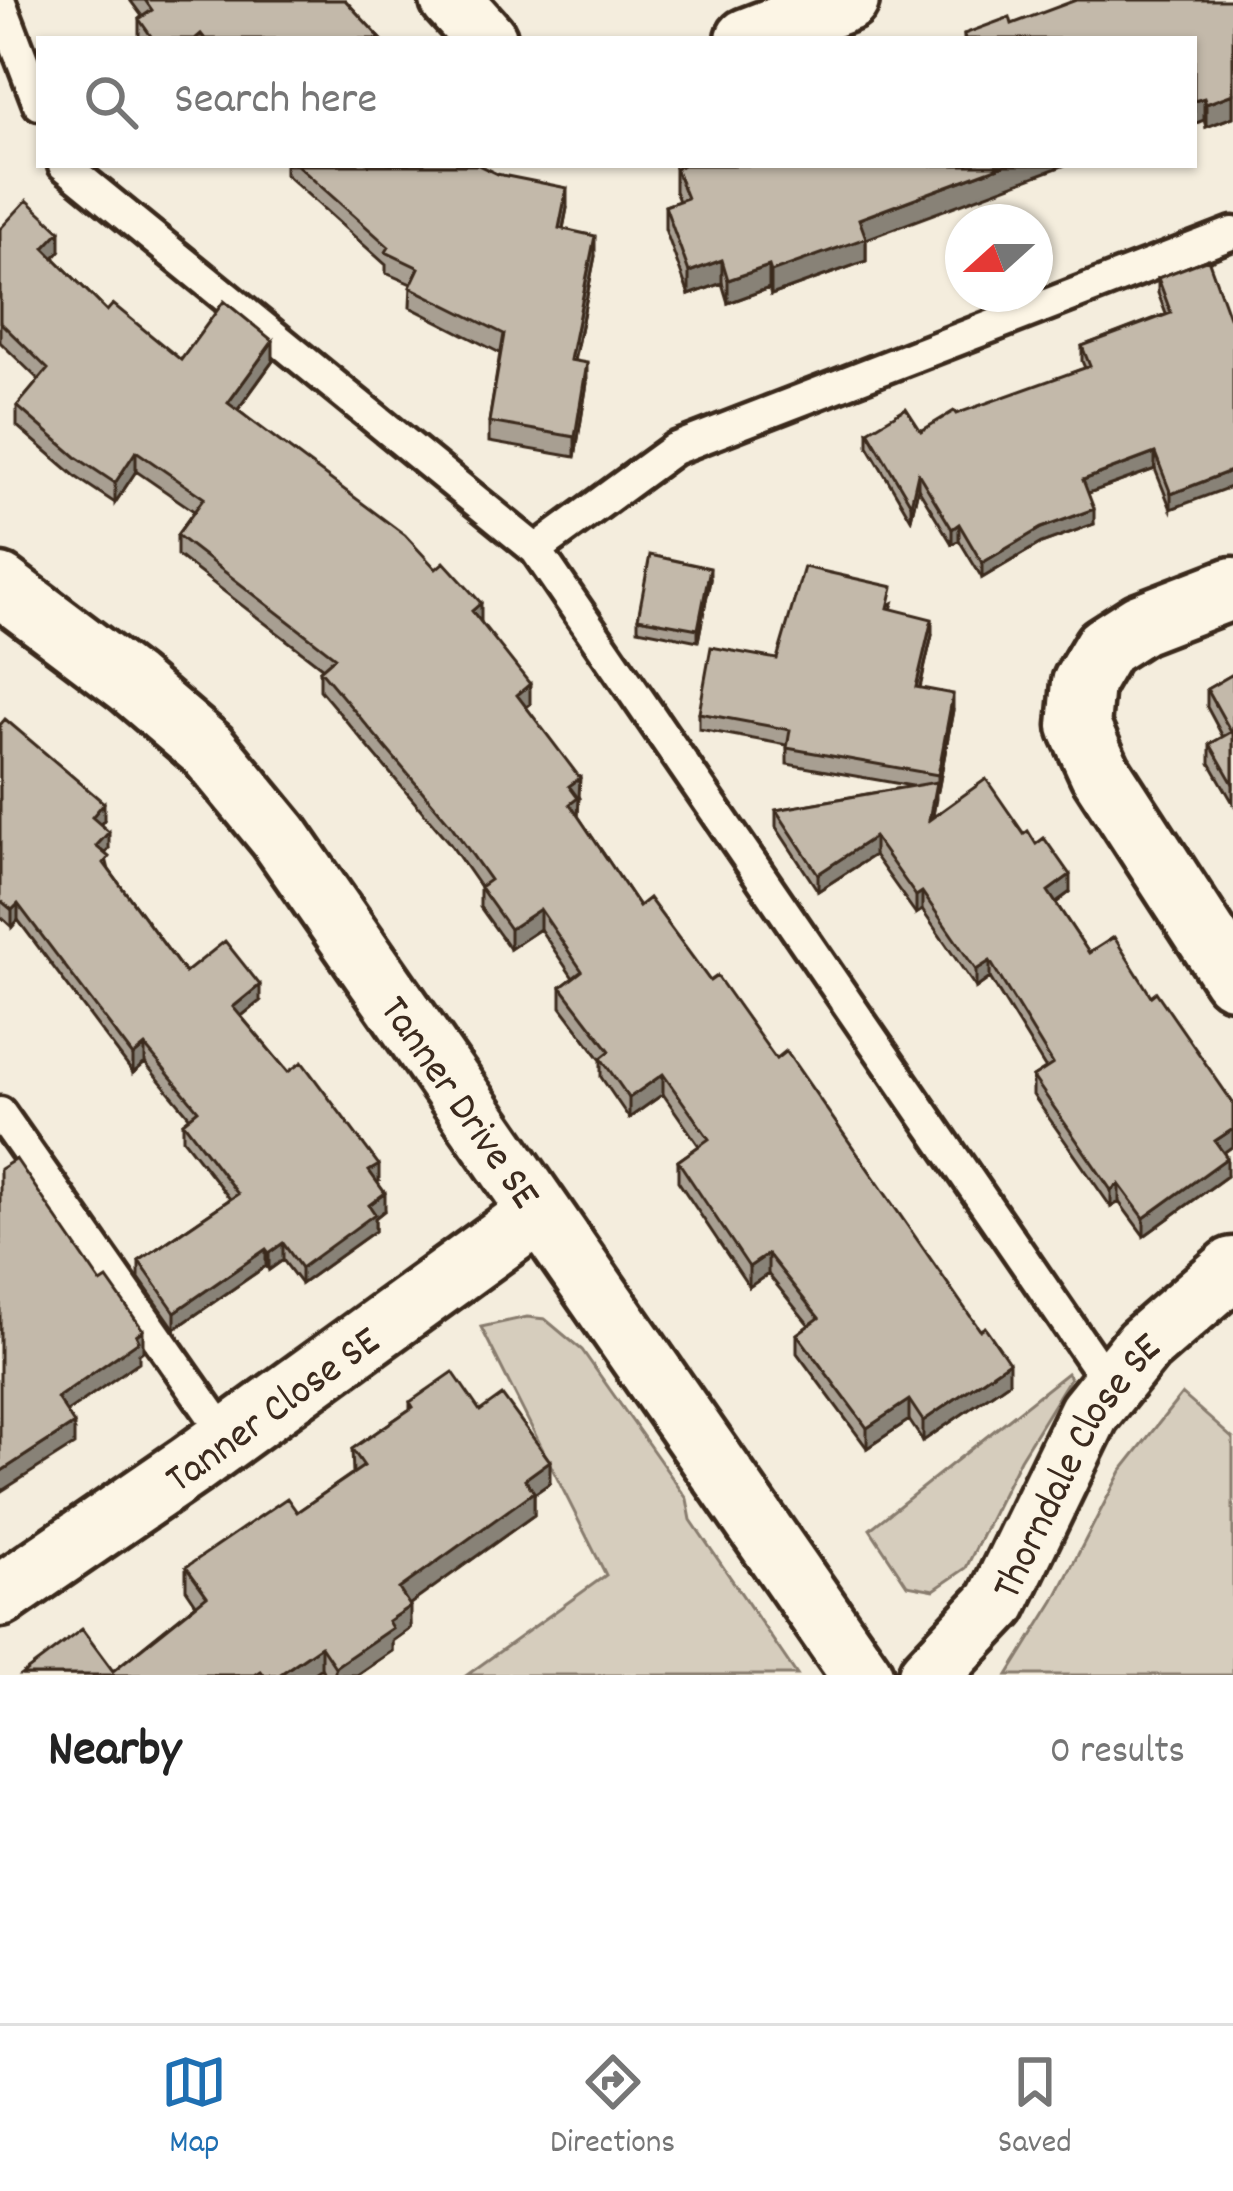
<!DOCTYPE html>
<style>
:root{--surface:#fff;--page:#f6f6f6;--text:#222;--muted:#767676;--line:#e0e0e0;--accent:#1f6fb2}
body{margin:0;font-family:Dekko,sans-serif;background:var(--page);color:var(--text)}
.compass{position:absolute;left:945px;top:204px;width:108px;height:108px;border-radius:50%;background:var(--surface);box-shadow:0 3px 9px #0004;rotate:249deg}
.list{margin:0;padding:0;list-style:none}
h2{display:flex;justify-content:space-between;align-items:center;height:156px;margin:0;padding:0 48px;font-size:51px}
h2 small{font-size:39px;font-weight:400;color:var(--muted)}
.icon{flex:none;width:66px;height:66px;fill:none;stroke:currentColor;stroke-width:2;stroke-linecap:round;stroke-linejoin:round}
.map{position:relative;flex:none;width:1233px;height:1675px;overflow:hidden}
.search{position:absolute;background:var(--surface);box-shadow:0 3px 9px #0004;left:36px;right:36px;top:36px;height:132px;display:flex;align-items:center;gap:30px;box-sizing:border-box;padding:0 42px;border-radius:0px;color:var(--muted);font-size:45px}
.sheet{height:348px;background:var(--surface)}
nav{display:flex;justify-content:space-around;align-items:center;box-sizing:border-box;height:168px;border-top:3px solid var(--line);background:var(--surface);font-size:33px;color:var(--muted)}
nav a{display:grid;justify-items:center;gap:6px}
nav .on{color:var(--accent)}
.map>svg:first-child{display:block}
</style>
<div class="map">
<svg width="1233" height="1675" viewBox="0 0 1233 1675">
<rect width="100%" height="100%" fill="#f4eddd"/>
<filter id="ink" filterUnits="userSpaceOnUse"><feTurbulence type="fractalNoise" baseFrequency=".00833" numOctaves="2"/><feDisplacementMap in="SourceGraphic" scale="24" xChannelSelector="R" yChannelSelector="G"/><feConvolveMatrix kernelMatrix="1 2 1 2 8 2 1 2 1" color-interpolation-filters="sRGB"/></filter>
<g filter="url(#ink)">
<path fill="#d6cdbd" stroke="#887c6e" stroke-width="3" d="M 527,1317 L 545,1319 L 582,1350 L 687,1499 L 691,1520 L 797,1675 L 467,1675 L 606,1575 L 481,1327 Z
M 1067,1373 L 1070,1378 L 1020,1459 L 966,1568 L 934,1590 L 907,1585 L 870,1529 Z
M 1182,1394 L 1233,1439 L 1233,1675 L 1008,1675 L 1054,1601 L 1121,1471 Z"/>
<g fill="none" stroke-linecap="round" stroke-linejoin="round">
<defs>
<path id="service" d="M 0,2 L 39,104
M 64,165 L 536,550 L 1111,1387
M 536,550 L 674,449 L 1233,233
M 0,1113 L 228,1438"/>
<g id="minor">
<path d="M 451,0 L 486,39"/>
<path d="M 747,39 L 848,0"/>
<path id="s1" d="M 0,585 L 130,683 L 208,750 L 279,836 L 862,1675"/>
<path d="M 1233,588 L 1140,624 L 1104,647 L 1083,683 L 1079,726 L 1100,772 L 1233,977"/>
<path id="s2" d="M 0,1596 L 191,1465 L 538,1213"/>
<path id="s3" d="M 929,1675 L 997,1603 L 1089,1413 L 1143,1346 L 1233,1268"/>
</g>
</defs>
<use href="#service" stroke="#3b2a1e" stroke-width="39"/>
<use href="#minor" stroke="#3b2a1e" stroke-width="69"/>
<use href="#service" stroke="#fcf5e5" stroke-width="30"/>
<use href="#minor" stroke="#fcf5e5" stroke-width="60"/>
</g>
<path fill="#a89f92" stroke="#3b2a1e" stroke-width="3" d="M 130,0 L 345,0 L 381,39 L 139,39 L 139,19 L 142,16 Z
M 1233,0 L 1233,117 L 1206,127 L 1204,120 L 1194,39 L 964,39 L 964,34 L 1012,24 Z
M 285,165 L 478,165 L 567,208 L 563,229 L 595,256 L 574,361 L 587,383 L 575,457 L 489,442 L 489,422 L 500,353 L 410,307 L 411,284 L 386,273 L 386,265 L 285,174 Z
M 675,168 L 866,239 L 866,261 L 771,295 L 769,288 L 728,303 L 722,283 L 689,295 L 665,229 L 665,206 L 679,201 L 675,191 Z
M 0,229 L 60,251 L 54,258 L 107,311 L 181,360 L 273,361 L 238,410 L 481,622 L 530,704 L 526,707 L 580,798 L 578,799 L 578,816 L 639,906 L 710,981 L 776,1059 L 1009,1382 L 923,1441 L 909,1420 L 867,1448 L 797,1353 L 797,1334 L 809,1325 L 768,1274 L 749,1287 L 678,1181 L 678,1161 L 699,1146 L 663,1094 L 629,1118 L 601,1077 L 601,1060 L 561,1007 L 561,987 L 573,978 L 540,929 L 510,949 L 480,907 L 480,887 L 450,844 L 320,690 L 320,670 L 323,668 L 177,555 L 177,535 L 194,511 L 136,471 L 115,503 L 76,477 L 17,426 L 17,406 L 39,380 L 0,342 Z
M 1208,259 L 1171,509 L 1155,469 L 1088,493 L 1094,524 L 1041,543 L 982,578 L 959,540 L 952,544 L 918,488 L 911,519 L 868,446 L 868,431 L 921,431 L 1085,368 L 1082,361 L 1082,346 L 1166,314 L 1158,293 L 1158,278 Z
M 710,580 L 698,641 L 638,629 L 638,618 Z
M 893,603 L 891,609 L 932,635 L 920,688 L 953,710 L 938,791 L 936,790 L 933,817 L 1024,834 L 1070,892 L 1056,903 L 1089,953 L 1151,996 L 1233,1103 L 1233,1146 L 1223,1153 L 1227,1176 L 1144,1236 L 1119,1202 L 1111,1207 L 1033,1095 L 1033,1077 L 1046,1069 L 990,978 L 976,988 L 922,910 L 916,914 L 874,855 L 818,891 L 776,827 L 776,810 L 912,786 L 787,764 L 787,745 L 699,729 L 699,713 L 777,659 Z
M 1233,674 L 1233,803 L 1210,763 L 1210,744 L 1223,737 L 1207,707 L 1207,689 Z
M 0,725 L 104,820 L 101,824 L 109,849 L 105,854 L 109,870 L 185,973 L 260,1001 L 241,1016 L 379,1181 L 377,1182 L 385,1210 L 375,1218 L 375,1231 L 301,1284 L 283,1260 L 269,1270 L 266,1266 L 175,1329 L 139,1278 L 139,1261 L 230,1199 L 183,1139 L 183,1122 L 190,1117 L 145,1063 L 133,1073 L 18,920 L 12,927 L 0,916 Z
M 410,1402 L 480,1411 L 550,1483 L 534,1494 L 534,1515 L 409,1604 L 410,1628 L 392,1641 L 392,1651 L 357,1675 L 325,1675 L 321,1668 L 311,1675 L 21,1675 L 113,1671 L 196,1604 L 186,1589 L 186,1567 L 297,1512 L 353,1473 L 352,1449 L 410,1409 Z"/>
<path fill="#888277" stroke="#3b2a1e" stroke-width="3" d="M 1233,94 L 1233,117 L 1206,127 L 1206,104 Z
M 1204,98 L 1204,120 L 1194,124 L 1194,101 Z
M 1004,165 L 1065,165 L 866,239 L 866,261 L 771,295 L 771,272 L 859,219 Z
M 567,188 L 567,208 L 559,248 L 559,228 Z
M 60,231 L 60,251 L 44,268 L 44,248 Z
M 595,236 L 595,256 L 570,380 L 570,360 Z
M 722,260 L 722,283 L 689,295 L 689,272 Z
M 769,266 L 769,288 L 728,303 L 728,280 Z
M 273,341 L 273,361 L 228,423 L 228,403 Z
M 587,363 L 587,383 L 575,457 L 575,437 Z
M 136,451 L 136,471 L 115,503 L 115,483 Z
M 1155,453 L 1155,469 L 1083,495 L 1083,480 Z
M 1233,470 L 1233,486 L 1171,509 L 1171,494 Z
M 918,473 L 918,488 L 911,519 L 911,504 Z
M 1094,509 L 1094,524 L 1041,543 L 982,578 L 982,563 L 1041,528 Z
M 959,524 L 959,540 L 952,544 L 952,529 Z
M 710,568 L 710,580 L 698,641 L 698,629 Z
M 481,603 L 481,623 L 472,611 Z
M 932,619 L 932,635 L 916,703 L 916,687 Z
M 530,684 L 530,704 L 517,715 L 517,695 Z
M 953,694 L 953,710 L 938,791 L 938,775 Z
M 580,778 L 578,817 L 570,824 L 569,786 Z
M 936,782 L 936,799 L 929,837 L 929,820 Z
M 104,803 L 104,820 L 92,834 L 92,817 Z
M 109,832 L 109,849 L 96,863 L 96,846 Z
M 874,837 L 874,855 L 818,891 L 818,874 Z
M 1070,875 L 1070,892 L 1048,908 L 1048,891 Z
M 922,892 L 922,910 L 916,914 L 916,896 Z
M 18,904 L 18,920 L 12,927 L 12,910 Z
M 540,909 L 540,929 L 510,949 L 510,929 Z
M 990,961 L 990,978 L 976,988 L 976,970 Z
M 260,985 L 260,1001 L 233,1023 L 233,1007 Z
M 145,1046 L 145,1063 L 133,1073 L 133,1056 Z
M 663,1074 L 663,1094 L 629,1118 L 629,1098 Z
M 1233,1129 L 1233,1146 L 1215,1159 L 1215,1141 Z
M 1227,1158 L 1227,1176 L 1144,1236 L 1144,1218 Z
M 379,1165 L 379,1181 L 369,1188 L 369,1171 Z
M 1119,1184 L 1119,1202 L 1111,1207 L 1111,1190 Z
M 385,1193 L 385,1210 L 375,1218 L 375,1231 L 301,1284 L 301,1268 L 369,1205 Z
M 283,1243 L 283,1260 L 269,1270 L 269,1253 Z
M 266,1249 L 266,1266 L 175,1329 L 175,1312 Z
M 768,1254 L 768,1274 L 749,1287 L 749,1267 Z
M 143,1330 L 143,1351 L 139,1354 L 139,1362 L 57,1419 L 57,1398 Z
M 1009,1362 L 1009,1382 L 923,1441 L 923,1421 Z
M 909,1400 L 909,1420 L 867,1448 L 867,1428 Z
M 74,1424 L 74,1445 L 0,1492 L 0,1472 Z
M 550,1461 L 550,1483 L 534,1494 L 534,1515 L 399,1612 L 399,1589 L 525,1479 Z
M 410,1606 L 410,1628 L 392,1641 L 392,1651 L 357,1675 L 335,1675 L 335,1667 L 388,1621 Z
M 321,1646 L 321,1668 L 311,1675 L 279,1675 Z"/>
<path fill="#c3b9aa" stroke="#3b2a1e" stroke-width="3" d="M 145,0 L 345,0 L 381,39 L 205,39 L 201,34 L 195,39 L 153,39 L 139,19 L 152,10 Z
M 1076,0 L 1233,0 L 1233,94 L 1206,104 L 1204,98 L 1194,101 L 1194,39 L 965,39 L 964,34 L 1010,17 L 1012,24 Z
M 297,165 L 478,165 L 497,174 L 567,188 L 559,228 L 595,236 L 570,360 L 587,363 L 575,437 L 489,422 L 504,334 L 410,287 L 419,268 L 386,252 L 389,247 Z
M 684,165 L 1004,165 L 859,219 L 866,238 L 771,272 L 769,266 L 728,280 L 722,260 L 689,272 L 665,206 L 687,198 L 675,168 Z
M 27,200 L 60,231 L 44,248 L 107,311 L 113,304 L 181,360 L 224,301 L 273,341 L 228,403 L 405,535 L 436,569 L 444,562 L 481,603 L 472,611 L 530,684 L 517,695 L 580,778 L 569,786 L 578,798 L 570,804 L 639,906 L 649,898 L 710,981 L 717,976 L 776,1059 L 786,1051 L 980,1330 L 985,1327 L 1009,1362 L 923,1421 L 909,1400 L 867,1428 L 797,1334 L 819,1318 L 768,1254 L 749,1267 L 678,1161 L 709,1139 L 663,1074 L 629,1098 L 601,1058 L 610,1051 L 561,987 L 582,971 L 540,909 L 510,929 L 480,887 L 490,880 L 450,824 L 320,670 L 335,657 L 177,535 L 204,498 L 136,451 L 115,483 L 76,457 L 17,406 L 48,369 L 0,322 L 0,229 Z
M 1208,259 L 1229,317 L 1233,316 L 1233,470 L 1171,494 L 1155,453 L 1083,480 L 1094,509 L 1041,528 L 982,563 L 959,524 L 952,529 L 918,473 L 911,504 L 868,431 L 906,408 L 921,431 L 954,411 L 956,414 L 1090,366 L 1082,346 L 1171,313 L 1158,278 Z
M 650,555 L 710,568 L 698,629 L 638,618 Z
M 804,567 L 893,587 L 888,608 L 932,619 L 916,687 L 953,694 L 938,775 L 787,748 L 790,730 L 699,713 L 711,647 L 777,659 Z
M 1233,674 L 1233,784 L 1210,744 L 1231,732 L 1207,689 Z
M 5,719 L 104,803 L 92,817 L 109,832 L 96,846 L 109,857 L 104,863 L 185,973 L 225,941 L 260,985 L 233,1007 L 288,1072 L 302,1062 L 379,1165 L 369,1171 L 385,1193 L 369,1205 L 375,1214 L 301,1268 L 283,1243 L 269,1253 L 266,1249 L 175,1312 L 139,1261 L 238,1194 L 183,1122 L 198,1110 L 145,1046 L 133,1056 L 18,904 L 12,910 L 0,900 L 0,725 Z
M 986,779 L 1024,834 L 1028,831 L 1036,844 L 1044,838 L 1070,875 L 1048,891 L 1089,953 L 1114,937 L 1151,996 L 1156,992 L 1233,1103 L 1233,1129 L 1215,1141 L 1227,1158 L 1144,1218 L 1119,1184 L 1111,1190 L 1033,1077 L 1053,1064 L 990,961 L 976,970 L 922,892 L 916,896 L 874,837 L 818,874 L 776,810 L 936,782 L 929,820 Z
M 16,1159 L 101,1283 L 107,1279 L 143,1330 L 136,1335 L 139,1341 L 57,1398 L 74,1424 L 0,1472 L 0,1169 Z
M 453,1372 L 480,1411 L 502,1395 L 550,1461 L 525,1479 L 534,1492 L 399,1589 L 410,1606 L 388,1621 L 392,1628 L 335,1667 L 321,1646 L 279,1675 L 264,1675 L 261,1671 L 255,1675 L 21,1675 L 82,1629 L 113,1671 L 207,1596 L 186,1567 L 287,1498 L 297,1512 L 364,1466 L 352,1449 L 413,1407 L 410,1402 Z"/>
</g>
<g text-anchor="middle" stroke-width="9" stroke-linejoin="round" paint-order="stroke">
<g font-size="42" fill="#3b2a1e" stroke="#fcf5e5">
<text dy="15" stroke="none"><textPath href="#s1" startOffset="699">Tanner Drive SE</textPath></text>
<text dy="15" stroke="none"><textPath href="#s2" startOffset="330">Tanner Close SE</textPath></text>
<text dy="15" stroke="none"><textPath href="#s3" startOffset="258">Thorndale Close SE</textPath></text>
</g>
</g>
</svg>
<svg class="compass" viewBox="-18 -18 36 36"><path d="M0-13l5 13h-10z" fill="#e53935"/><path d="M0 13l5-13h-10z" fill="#767676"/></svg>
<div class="search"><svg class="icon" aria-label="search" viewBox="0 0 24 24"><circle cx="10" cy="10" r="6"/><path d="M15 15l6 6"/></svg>Search here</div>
</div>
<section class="sheet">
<h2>Nearby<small>0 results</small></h2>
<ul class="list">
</ul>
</section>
<nav>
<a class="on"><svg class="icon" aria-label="map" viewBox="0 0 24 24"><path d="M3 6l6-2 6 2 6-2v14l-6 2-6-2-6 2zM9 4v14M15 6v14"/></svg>Map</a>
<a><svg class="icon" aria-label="directions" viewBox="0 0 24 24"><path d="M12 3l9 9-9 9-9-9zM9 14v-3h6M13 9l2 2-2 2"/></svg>Directions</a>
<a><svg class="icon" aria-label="saved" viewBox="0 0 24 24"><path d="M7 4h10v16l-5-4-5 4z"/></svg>Saved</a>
</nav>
